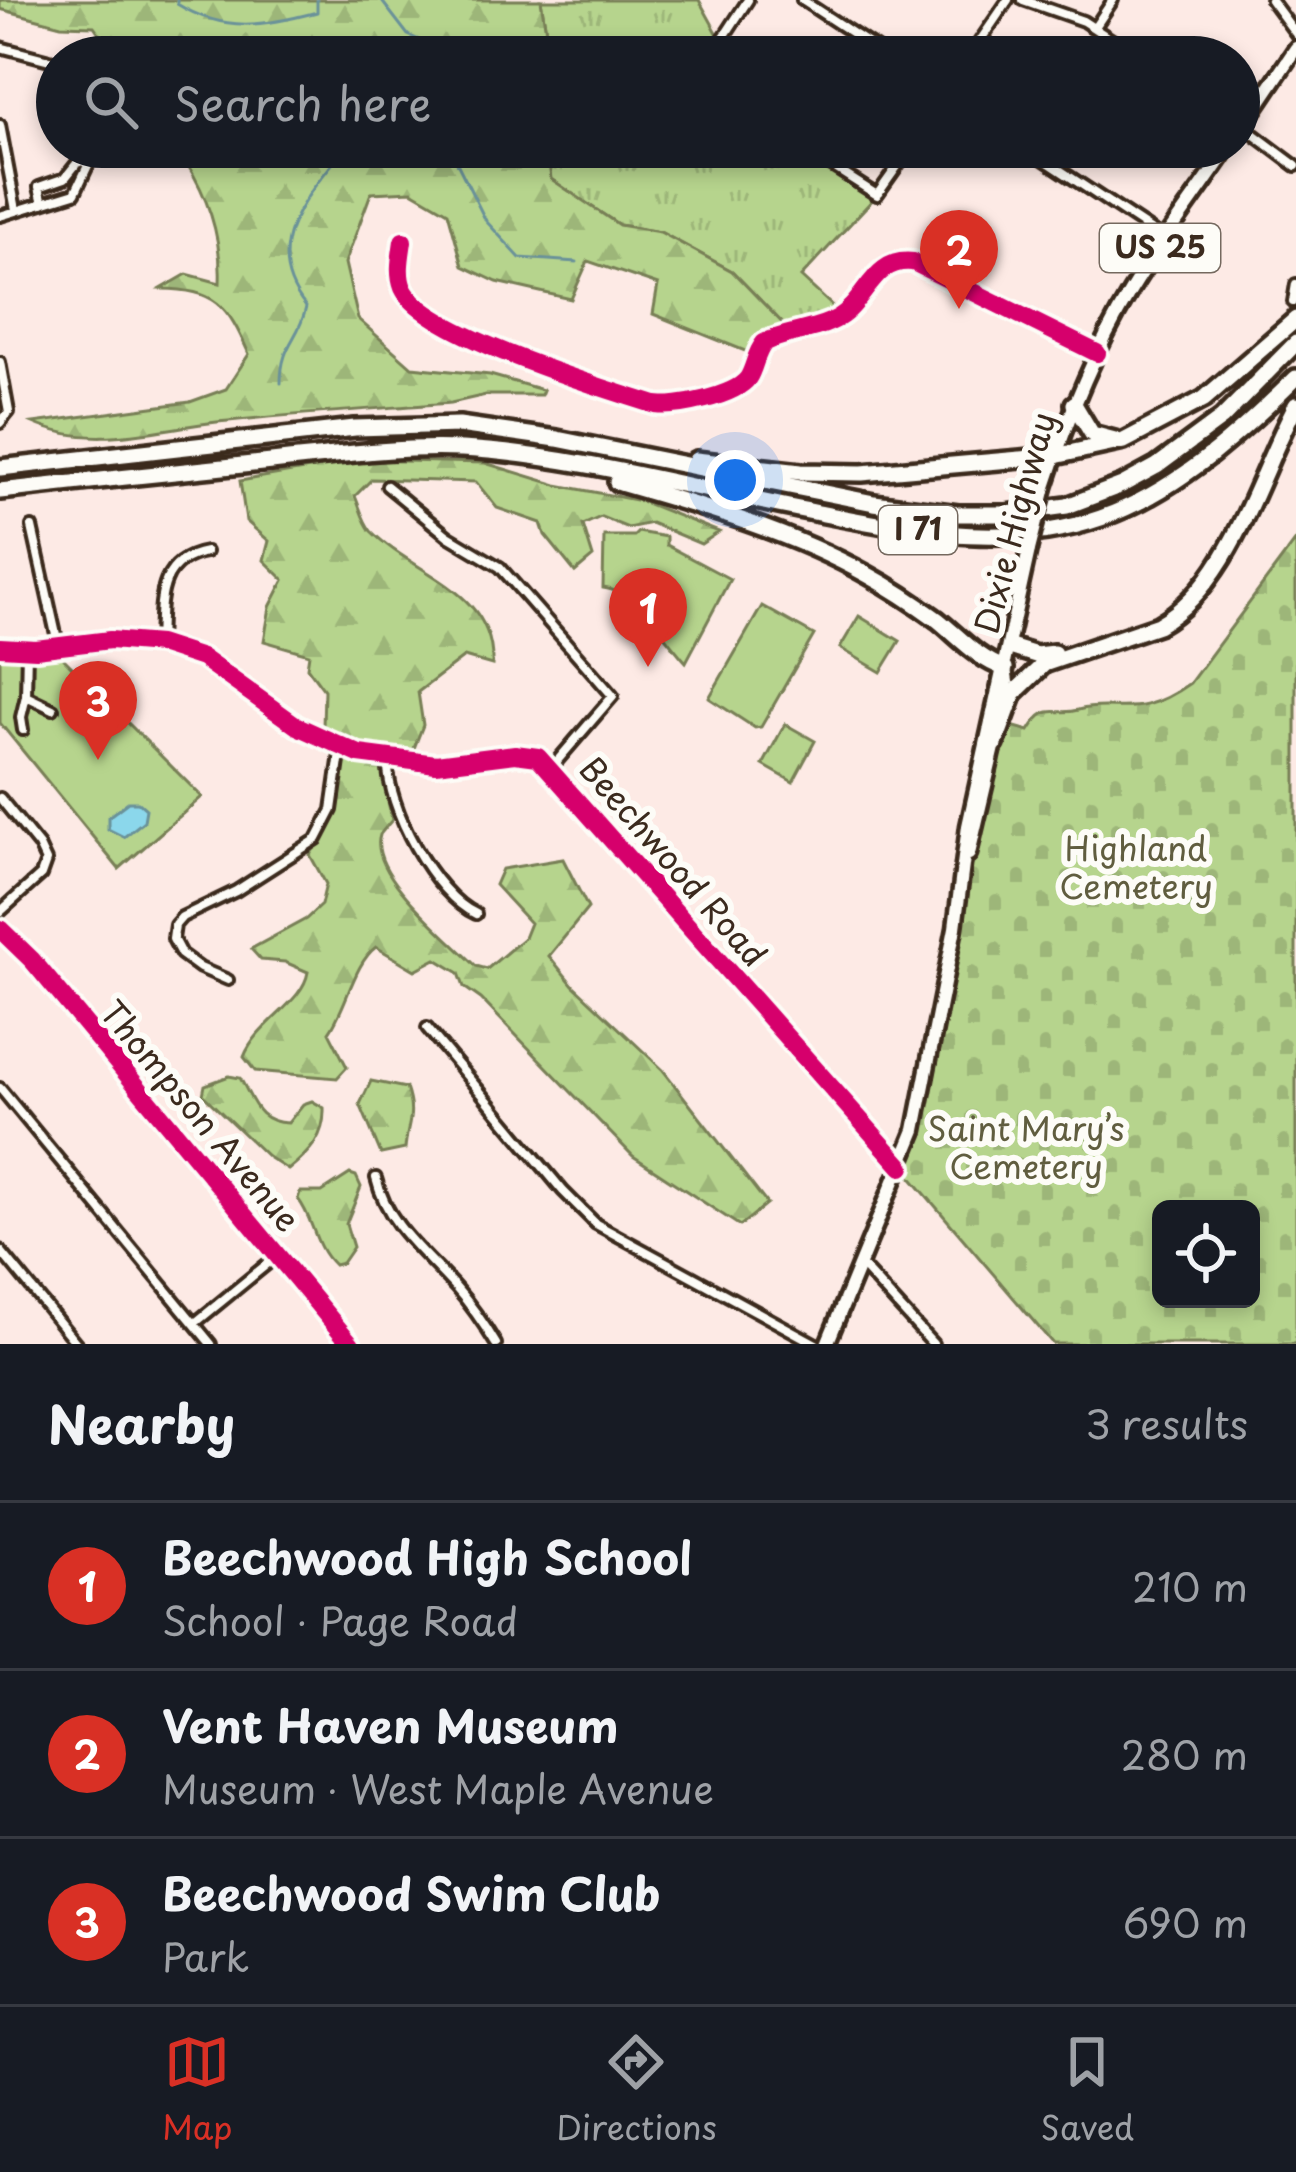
<!DOCTYPE html>
<meta charset="utf-8">
<style>
:root{--surface:#171b24;--page:#20242c;--text:#f1f3f6;--muted:#9ea1a6;--line:#363941;--accent:#d93025}
body{margin:0;font-family:"Playpen Sans",sans-serif;background:var(--page);color:var(--text)}
.controls{position:absolute;right:36px;bottom:36px;display:grid;overflow:hidden;border-radius:18px;box-shadow:0 6px 18px #0003}
.controls button{width:108px;height:108px;display:grid;place-items:center;padding:0;border:0;border-bottom:3px solid var(--line);background:var(--surface);color:var(--text);font:60px sans-serif}
.you{position:absolute;left:735px;top:480px;width:42px;height:42px;margin:-30px;border:9px solid #fff;border-radius:50%;background:#1a73e8;box-shadow:0 0 0 18px #1a73e833}
.badge{display:grid;place-items:center;width:78px;height:78px;border-radius:50%;background:var(--accent);color:#fff;font-size:39px;font-weight:700}
.pin{position:absolute;translate:-50% -99px;filter:drop-shadow(0 3px 6px #0008)}
.pin::after{content:'';position:absolute;top:63px;width:42px;height:36px;background:inherit;clip-path:polygon(0 0,100% 0,50% 100%)}
.list{margin:0;padding:0;list-style:none}
h2{display:flex;justify-content:space-between;align-items:center;height:156px;margin:0;padding:0 48px;font-size:51px}
h2 small{font-size:39px;font-weight:400;color:var(--muted)}
.list li{display:grid;grid-template-columns:78px 1fr auto;gap:36px;align-items:center;box-sizing:border-box;height:168px;padding:0 48px;border-top:3px solid var(--line)}
.list b{display:block;font-size:45px;white-space:nowrap}
.list p{margin:0;font-size:39px;white-space:nowrap;color:var(--muted)}
.list em{font-size:39px;font-style:normal;color:var(--muted)}
.icon{flex:none;width:66px;height:66px;fill:none;stroke:currentColor;stroke-width:2;stroke-linecap:round;stroke-linejoin:round}
.map{position:relative;flex:none;width:1296px;height:1344px;overflow:hidden}
.search{position:absolute;background:var(--surface);box-shadow:0 6px 18px #0003;left:36px;right:36px;top:36px;height:132px;display:flex;align-items:center;gap:30px;box-sizing:border-box;padding:0 42px;border-radius:66px;color:var(--muted);font-size:45px}
.sheet{height:660px;background:var(--surface)}
nav{display:flex;justify-content:space-around;align-items:center;box-sizing:border-box;height:168px;border-top:3px solid var(--line);background:var(--surface);font-size:33px;color:var(--muted)}
nav a{display:grid;justify-items:center;gap:6px}
nav .on{color:var(--accent)}
.map>svg:first-child{display:block}
</style>
<div class="map">
<svg width="1296" height="1344" viewBox="0 0 1296 1344">
<defs>
<pattern id="grass-tufts" width="24" height="20" patternUnits="userSpaceOnUse" patternTransform="scale(3)"><rect width="24" height="20" fill="#b6d48d"/><path d="M3 7l-1-3M5 7V3M7 7l1-3M15 17l-1-3M17 17v-4M19 17l1-3" fill="none" stroke="#9db679"/></pattern>
<pattern id="forest-firs" width="22" height="20" patternUnits="userSpaceOnUse" patternTransform="scale(3)"><rect width="22" height="20" fill="#b6d48d"/><path d="M5 1l3.5 6h-7zM16 11l3.5 6h-7z" fill="#9db679"/></pattern>
<pattern id="cemetery-stones" width="16" height="16" patternUnits="userSpaceOnUse" patternTransform="scale(3)"><rect width="16" height="16" fill="#b6d48d"/><path d="M2 7V4a2 2 0 0 1 4 0v3zM10 15v-3a2 2 0 0 1 4 0v3z" fill="#9db679"/></pattern>
</defs>
<rect width="100%" height="100%" fill="#fdeae5"/>
<filter id="ink" filterUnits="userSpaceOnUse"><feTurbulence type="fractalNoise" baseFrequency=".00833" numOctaves="2"/><feDisplacementMap in="SourceGraphic" scale="24" xChannelSelector="R" yChannelSelector="G"/><feConvolveMatrix kernelMatrix="1 2 1 2 8 2 1 2 1" color-interpolation-filters="sRGB"/></filter>
<g filter="url(#ink)">
<path fill="url(#grass-tufts)" stroke="#787f56" stroke-width="3" d="M 541,0 L 699,0 L 721,40 L 716,57 L 550,57 Z
M 547,147 L 802,147 L 877,195 L 801,277 L 842,315 L 791,332 L 732,271 L 660,232 L 619,225 L 550,179 Z"/>
<path fill="url(#forest-firs)" stroke="#787f56" stroke-width="3" d="M 0,0 L 541,0 L 550,57 L 370,57 L 333,45 L 319,57 L 116,57 L 94,26 L 61,25 L 0,9 Z
M 274,147 L 547,147 L 551,179 L 619,225 L 660,232 L 732,271 L 791,332 L 778,336 L 755,355 L 653,314 L 658,285 L 588,261 L 571,299 L 497,282 L 463,266 L 448,212 L 412,191 L 371,193 L 345,263 L 358,319 L 412,367 L 490,375 L 543,390 L 541,395 L 486,395 L 451,403 C 373,409 295,414 217,422 C 155,429 92,450 33,423 L 190,402 L 226,389 L 249,354 C 227,304 216,290 161,289 L 187,274 L 220,283 C 222,240 209,199 186,162 L 253,162 Z
M 362,460 L 485,463 L 557,485 L 641,501 L 719,532 L 701,544 L 651,523 L 628,528 L 601,517 L 583,525 L 593,557 L 575,572 L 545,535 L 541,523 L 497,508 L 476,482 L 372,479 L 355,496 C 360,507 363,522 371,531 C 416,576 495,590 492,665 L 464,657 L 418,692 L 423,725 L 411,756 L 362,744 L 323,728 L 324,690 L 307,667 L 309,654 L 264,641 L 270,607 L 284,580 L 264,560 L 269,541 L 246,521 L 240,481 Z
M 344,760 L 381,768 L 392,820 C 391,821 380,834 380,835 C 367,873 451,940 476,966 L 487,969 L 524,938 L 530,923 L 495,885 L 502,869 L 563,859 L 588,908 L 549,956 L 573,985 L 663,1070 L 767,1204 L 740,1226 L 633,1156 L 481,999 L 464,987 L 459,973 L 436,959 L 415,970 L 376,947 C 354,963 346,1009 329,1032 L 347,1067 L 337,1078 L 255,1071 L 244,1057 C 258,1022 303,1003 308,972 L 285,962 L 261,960 L 251,949 L 306,919 L 321,905 L 326,884 L 310,855 L 335,815 Z
M 229,1076 L 240,1078 C 254,1101 256,1122 288,1123 L 303,1104 L 312,1101 L 324,1108 C 325,1137 310,1152 288,1170 L 268,1157 L 203,1095 L 205,1085 Z
M 371,1081 L 406,1088 C 416,1117 407,1123 405,1149 L 381,1154 L 360,1104 Z
M 350,1174 L 356,1176 L 361,1187 L 346,1224 L 353,1247 L 342,1263 L 334,1265 C 313,1245 314,1219 298,1199 L 300,1192 L 322,1192 Z"/>
<path fill="url(#cemetery-stones)" stroke="#787f56" stroke-width="3" fill-rule="evenodd" d="M 1296,540 L 1296,1344 L 1053,1344 L 902,1167 L 966,860 L 1005,724 L 1029,731 C 1048,700 1053,717 1078,710 C 1100,703 1124,711 1146,705 C 1163,701 1176,693 1190,683 ZM 1161,1209 L 1251,1209 L 1251,1299 L 1161,1299 Z"/>
<path fill="#b6d48d" stroke="#787f56" stroke-width="3" d="M 638,532 L 666,537 L 666,545 L 730,579 L 686,662 C 665,639 635,591 603,588 L 604,536 L 634,536 Z
M 762,606 L 814,635 L 761,727 L 755,728 L 709,698 Z
M 859,616 L 900,641 L 881,672 L 840,648 Z
M 0,647 L 59,648 L 64,659 L 202,797 L 119,869 L 0,723 Z
M 785,724 L 815,741 L 793,782 L 763,765 Z"/>
<path fill="#8bd7eb" stroke="#6b9299" stroke-width="3" d="M 128,802 L 138,802 L 146,809 L 144,821 L 124,837 L 108,829 L 108,817 Z"/>
<g fill="none" stroke-linecap="round" stroke-linejoin="round">
<path stroke="#6b9299" stroke-width="3" d="M 177,0 L 177,4 C 224,33 265,26 317,12 L 317,0
M 381,0 L 408,35 L 442,50 L 446,57
M 449,147 L 486,221 L 520,258 L 577,262
M 281,383 C 281,343 299,341 306,307 C 258,248 306,196 346,147"/>
<defs>
<path id="minor" d="M 802,0 L 889,57
M 1023,0 L 1083,21 L 1138,57
M 1271,0 L 1296,34
M 1095,27 L 1113,0
M 0,47 L 57,62
M 716,57 L 716,49 L 748,0
M 969,57 L 1008,0
M 1240,124 L 1296,166
M 0,125 L 16,210
M 802,147 L 877,195 L 911,147
M 1025,147 L 1164,239
M 43,203 L 39,187 L 65,178 L 77,163 L 91,159 L 208,147
M 0,216 L 75,193 L 91,159 L 89,147
M 403,241 C 401,256 397,273 403,288 C 424,334 605,389 656,405 C 676,408 735,396 748,378 C 755,367 755,354 764,343 C 787,331 816,331 838,318 C 867,301 873,257 913,262 L 1097,353
M 1293,302 L 1296,284
M 0,362 L 9,412 L 0,423
M 387,486 L 448,536 L 500,567 L 613,696 L 551,768
M 32,527 L 59,648
M 159,644 C 161,602 156,561 206,552
M 0,647 L 36,649 L 110,640 L 159,644 L 202,658 L 297,726 L 359,754 L 436,764 L 515,754 L 538,757 L 901,1166
M 27,649 L 26,696 L 53,709
M 23,730 L 21,717 L 26,696
M 388,761 C 386,806 434,895 476,914
M 0,798 L 39,846 L 46,861 L 41,875 L 0,912
M 0,929 L 32,960 L 351,1344
M 228,980 L 200,968 L 181,954 L 173,939 L 175,925 L 182,917 L 236,891 L 317,839 L 332,810 L 341,747
M 427,1028 L 563,1191 L 596,1224 L 816,1344
M 0,1088 L 211,1344
M 376,1178 C 387,1225 425,1253 456,1288 C 471,1305 484,1324 496,1344
M 0,1250 L 77,1344
M 861,1265 L 933,1344
M 195,1323 L 277,1256"/>
<path id="primary" d="M 1239,133 L 1296,48
M 1045,487 C 1067,419 1093,354 1130,292 C 1160,242 1197,195 1229,147
M 1001,713 L 1007,682 L 1005,669
M 969,854 L 996,739
M 827,1344 L 915,1130 L 955,928 L 968,826 L 1029,550"/>
<path id="motorway" d="M 1074,404 L 1092,434 L 1115,440
M 696,460 L 801,472 L 862,473 L 1055,456 L 1124,441 L 1204,399 L 1296,319
M 0,468 L 355,428 L 459,425 L 557,439 L 874,503 L 958,514 L 1007,514 L 1067,506 L 1122,485 L 1157,466 L 1222,418 L 1296,343
M 617,482 C 704,507 789,531 868,575 C 892,588 916,604 938,620 C 959,637 979,660 1005,668
M 0,491 C 87,481 175,472 262,463 C 329,456 395,446 462,449 C 582,456 701,491 819,513 C 918,532 1018,552 1114,513 C 1184,485 1243,430 1296,378
M 1010,647 L 1036,655 L 1054,653
M 995,744 L 1014,693 L 1044,664 L 1158,625 C 1231,584 1258,475 1296,405"/>
</defs>
<use href="#minor" stroke="#3b2a1e" stroke-width="16"/>
<use href="#primary" stroke="#3b2a1e" stroke-width="21"/>
<use href="#motorway" stroke="#3b2a1e" stroke-width="24"/>
<use href="#minor" stroke="#fdfcf7" stroke-width="8"/>
<use href="#primary" stroke="#fdfcf7" stroke-width="12"/>
<use href="#motorway" stroke="#fdfcf7" stroke-width="15"/>
<defs>
<path id="primary-bridge" d="M 1029,550 L 1045,487"/>
</defs>
<use href="#primary-bridge" stroke="#3b2a1e" stroke-width="21" stroke-linecap="butt"/>
<use href="#primary-bridge" stroke="#fdfcf7" stroke-width="12"/>
<defs>
<path id="cycleway" d="M 403,241 C 401,256 397,273 403,288 C 424,334 605,389 656,405 C 676,408 735,396 748,378 C 755,367 755,354 764,343 C 787,331 816,331 838,318 C 867,301 873,257 913,262 L 1097,353
M 0,647 L 36,649 L 110,640 L 159,644 L 202,658 L 297,726 L 359,754 L 436,764 L 515,754 L 538,757 L 902,1167
M 0,929 L 32,960 L 351,1344"/>
</defs>
<use href="#cycleway" stroke="#fdfcf7" stroke-width="26"/>
<use href="#cycleway" stroke="#d6006c" stroke-width="18"/>
</g>
</g>
<g text-anchor="middle" stroke-width="12" stroke-linejoin="round" paint-order="stroke">
<g fill="#fdfcf7" stroke="#75695f" stroke-width="3">
<rect x="1100" y="224" width="120" height="48" rx="9"/>
<rect x="879" y="506" width="78" height="48" rx="9"/>
</g>
<g font-size="30" font-weight="bold" fill="#3b2a1e">
<text x="1160" y="258">US 25</text>
<text x="918" y="540">I 71</text>
</g>
<g font-size="33" fill="#3b2a1e" stroke="#fdfcf7">
<text transform="translate(1015 523) rotate(-75)" y="12">Dixie Highway</text>
<text transform="translate(673 862) rotate(49)" y="12">Beechwood Road</text>
<text transform="translate(200 1116) rotate(50)" y="12">Thompson Avenue</text>
</g>
<g font-size="33" fill="#605d3f" stroke="#fdfcf7">
<text x="1136" y="861">Highland<tspan x="1136" dy="38">Cemetery</tspan></text>
<text x="1026" y="1141">Saint Mary’s<tspan x="1026" dy="38">Cemetery</tspan></text>
</g>
</g>
</svg>
<div class="controls">
<button><svg class="icon" aria-label="locate" viewBox="0 0 24 24"><circle cx="12" cy="12" r="6"/><path d="M12 2v4M12 18v4M2 12h4M18 12h4"/></svg></button>
</div>
<div class="you"></div>
<div class="pin badge" style="left:648px;top:667px">1</div>
<div class="pin badge" style="left:959px;top:309px">2</div>
<div class="pin badge" style="left:98px;top:760px">3</div>
<div class="search"><svg class="icon" aria-label="search" viewBox="0 0 24 24"><circle cx="10" cy="10" r="6"/><path d="M15 15l6 6"/></svg>Search here</div>
</div>
<section class="sheet">
<h2>Nearby<small>3 results</small></h2>
<ul class="list">
<li><span class="badge">1</span><div><b>Beechwood High School</b><p>School · Page Road</p></div><em>210 m</em></li>
<li><span class="badge">2</span><div><b>Vent Haven Museum</b><p>Museum · West Maple Avenue</p></div><em>280 m</em></li>
<li><span class="badge">3</span><div><b>Beechwood Swim Club</b><p>Park</p></div><em>690 m</em></li>
</ul>
</section>
<nav>
<a class="on"><svg class="icon" aria-label="map" viewBox="0 0 24 24"><path d="M3 6l6-2 6 2 6-2v14l-6 2-6-2-6 2zM9 4v14M15 6v14"/></svg>Map</a>
<a><svg class="icon" aria-label="directions" viewBox="0 0 24 24"><path d="M12 3l9 9-9 9-9-9zM9 14v-3h6M13 9l2 2-2 2"/></svg>Directions</a>
<a><svg class="icon" aria-label="saved" viewBox="0 0 24 24"><path d="M7 4h10v16l-5-4-5 4z"/></svg>Saved</a>
</nav>
